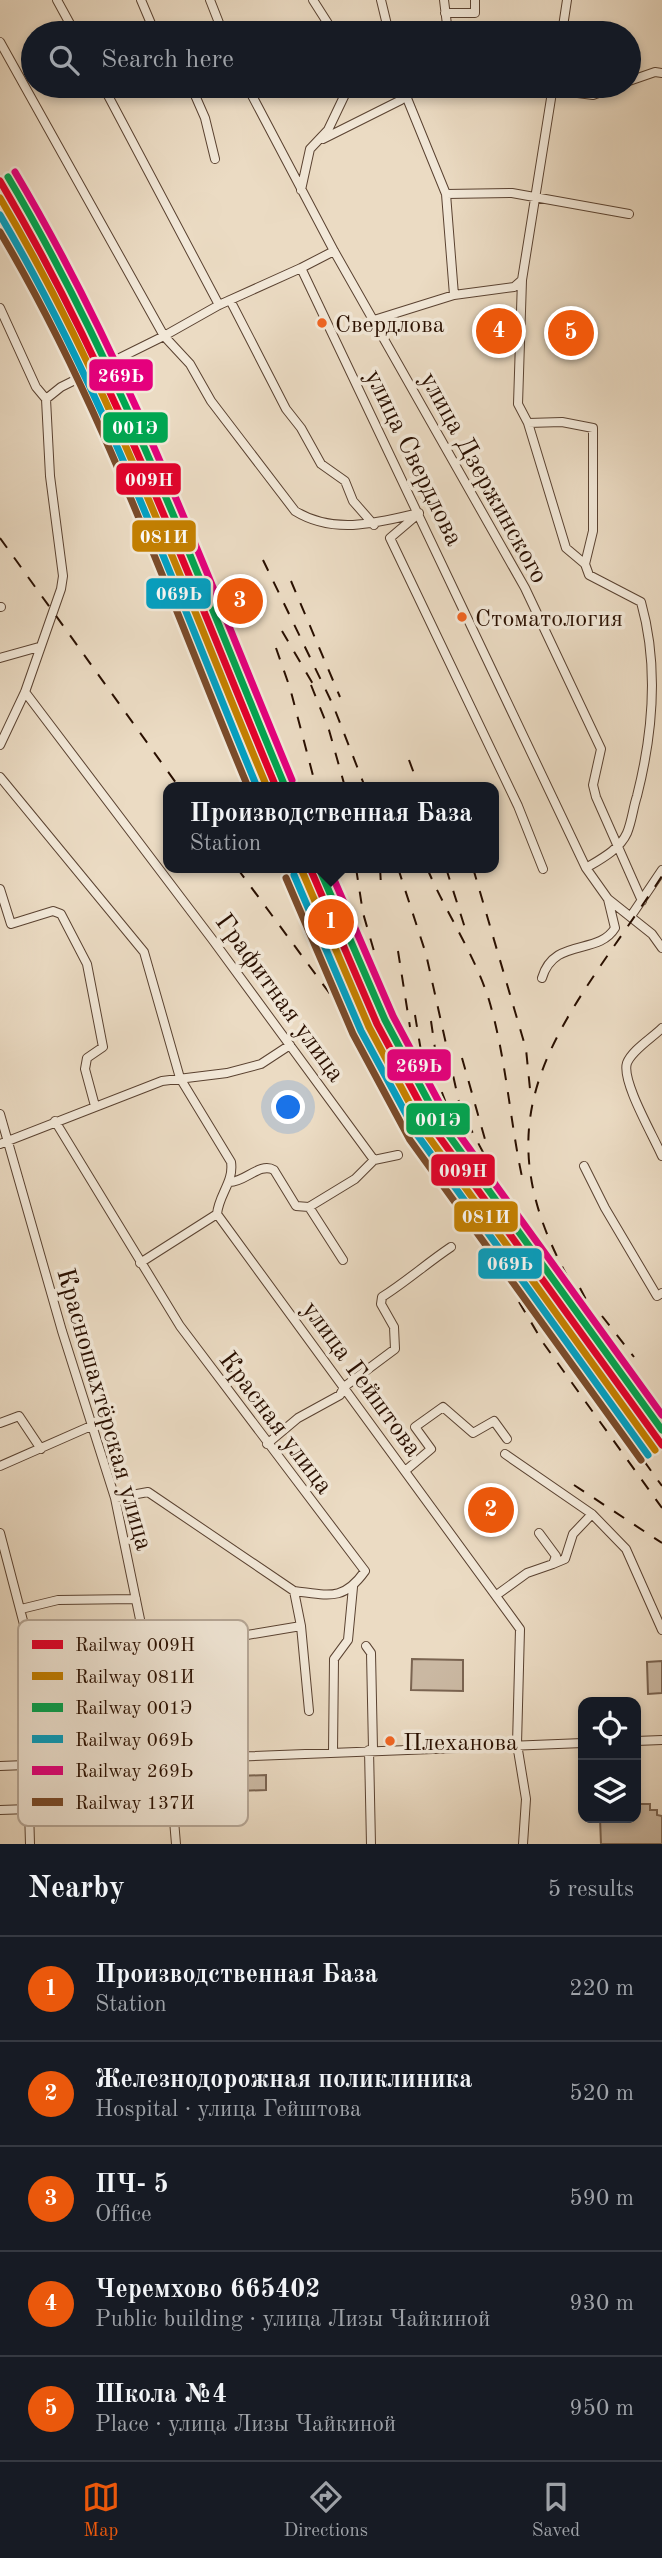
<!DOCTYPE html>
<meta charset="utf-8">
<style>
:root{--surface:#171b24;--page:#20242c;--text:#f1f3f6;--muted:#9ea1a6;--line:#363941;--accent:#ea580c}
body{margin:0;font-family:"Old Standard TT",serif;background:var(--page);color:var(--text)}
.controls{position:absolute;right:21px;bottom:21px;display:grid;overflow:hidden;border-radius:14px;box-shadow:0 4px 10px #0003}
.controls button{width:63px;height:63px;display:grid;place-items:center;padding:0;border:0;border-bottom:2px solid var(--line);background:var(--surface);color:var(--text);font:35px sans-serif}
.you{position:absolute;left:289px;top:1108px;width:24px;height:24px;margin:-18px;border:5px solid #fff;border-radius:50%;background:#1a73e8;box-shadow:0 0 0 10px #1a73e833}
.badge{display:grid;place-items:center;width:46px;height:46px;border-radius:50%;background:var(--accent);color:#fff;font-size:23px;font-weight:700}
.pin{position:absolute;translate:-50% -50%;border:4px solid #fff;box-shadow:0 2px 7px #0006}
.popup{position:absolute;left:163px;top:782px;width:336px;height:91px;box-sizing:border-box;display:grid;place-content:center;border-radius:14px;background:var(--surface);filter:drop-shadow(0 2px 5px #0005);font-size:23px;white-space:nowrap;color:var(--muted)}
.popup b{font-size:26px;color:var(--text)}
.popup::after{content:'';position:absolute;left:50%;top:100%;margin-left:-14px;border:14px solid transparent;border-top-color:var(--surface)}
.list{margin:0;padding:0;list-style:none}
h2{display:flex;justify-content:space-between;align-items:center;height:91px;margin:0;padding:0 28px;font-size:30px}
h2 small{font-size:23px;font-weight:400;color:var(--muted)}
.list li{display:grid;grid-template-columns:46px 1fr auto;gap:21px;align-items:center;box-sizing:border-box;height:105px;padding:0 28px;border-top:2px solid var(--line)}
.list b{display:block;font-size:26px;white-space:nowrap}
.list p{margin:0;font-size:23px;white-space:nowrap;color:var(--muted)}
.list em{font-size:23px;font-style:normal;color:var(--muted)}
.icon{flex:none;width:38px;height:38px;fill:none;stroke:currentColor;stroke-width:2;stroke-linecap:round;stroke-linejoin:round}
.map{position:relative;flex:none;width:662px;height:1844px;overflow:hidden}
.search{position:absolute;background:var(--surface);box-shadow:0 4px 10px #0003;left:21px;right:21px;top:21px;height:77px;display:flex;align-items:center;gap:18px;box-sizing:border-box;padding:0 24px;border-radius:38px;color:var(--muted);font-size:26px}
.sheet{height:616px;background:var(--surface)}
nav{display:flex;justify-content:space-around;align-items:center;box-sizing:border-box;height:98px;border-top:2px solid var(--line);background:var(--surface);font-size:19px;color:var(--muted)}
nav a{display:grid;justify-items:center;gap:4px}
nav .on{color:var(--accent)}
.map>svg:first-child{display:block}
</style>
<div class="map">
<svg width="662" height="1844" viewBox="0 0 662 1844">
<rect width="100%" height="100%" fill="#ebdbc3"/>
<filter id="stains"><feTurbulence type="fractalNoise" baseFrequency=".00286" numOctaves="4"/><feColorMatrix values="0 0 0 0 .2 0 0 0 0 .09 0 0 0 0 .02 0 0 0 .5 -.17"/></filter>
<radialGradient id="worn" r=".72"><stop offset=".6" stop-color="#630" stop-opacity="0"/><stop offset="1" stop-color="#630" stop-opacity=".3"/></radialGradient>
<path fill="#cab8a2" stroke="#7a6451" stroke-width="2" d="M 412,1659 L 463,1660 L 463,1691 L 411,1690 Z
M 662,1661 L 662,1693 L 648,1694 L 647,1662 Z
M 65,1708 L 66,1725 L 50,1726 L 49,1709 Z
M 266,1775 L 266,1790 L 239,1791 L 238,1776 Z
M 636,1804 L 650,1804 L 650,1810 L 657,1810 L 657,1815 L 662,1816 L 662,1844 L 601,1844 L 600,1818 L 636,1818 Z"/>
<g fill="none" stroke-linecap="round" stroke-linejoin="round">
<defs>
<path id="minor" d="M 57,0 L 75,33
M 141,0 L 155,33
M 210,0 L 223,33
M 313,0 L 334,33
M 381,0 L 389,33
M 444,0 L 448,33
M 445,13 L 475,13 L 475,0
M 562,33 L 567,0
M 0,42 L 164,336 L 190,364 L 211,401 L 295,511 C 334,535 377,523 419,513
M 629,81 L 655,72 L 662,73
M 103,86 L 219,305
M 191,86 L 205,118 L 215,159
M 247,86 L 334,251 L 525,588 L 601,749 L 593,785 L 596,797 L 642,901
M 402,86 L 446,194 L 454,295
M 524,86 L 593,95 L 617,86
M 323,139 L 401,100 L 402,89
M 301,190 L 310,149 L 328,130 L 349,86
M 446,194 L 512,193 L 629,214
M 301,268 L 334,251
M 522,280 L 518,404 L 528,423 L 566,548 L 585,564 L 589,575 L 641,602 C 659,666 653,733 637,796 C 633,808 632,821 627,833 C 620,849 601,859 586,868
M 230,300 L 286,409 L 301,428 L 321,464 L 345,481 L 353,501 L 374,525
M 0,308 L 36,387 L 46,399 L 50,476 L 63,576 L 61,589 L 25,692 L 0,745
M 374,320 L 454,295 L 514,287 L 522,280 L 553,86
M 46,399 L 61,387 L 164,336 L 219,305 L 301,268 L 586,868 L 608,899 L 652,934 L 662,948
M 528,423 L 562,422 L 593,428 L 593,531 L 585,564
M 417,515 L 390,538 L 518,806 L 543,869
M 0,607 L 1,607
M 0,658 L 39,647
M 25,692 L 212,939 L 374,1160
M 0,777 L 144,952 L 180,1078 L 231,1162 C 234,1182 219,1194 217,1214 L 520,1629 L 517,1744 L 526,1799 L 523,1844
M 0,889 L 11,924 L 53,911 L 61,914 L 87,964 L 103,1047 L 87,1058 L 85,1069 L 95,1106
M 631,916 L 662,870
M 542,978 C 554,937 598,956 615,928 L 608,899
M 662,1028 C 652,1038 632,1050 627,1063 C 621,1081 654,1137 662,1156
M 0,1114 L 62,1331 L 115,1498 L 169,1760 L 176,1844
M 55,1121 L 180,1326 L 365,1571 C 343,1602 328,1595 294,1591 L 301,1626 L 309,1711
M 0,1144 L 162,1081 L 227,1073 L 261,1064 L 290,1045
M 584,1166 L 605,1208 L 657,1296 L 662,1293
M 230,1182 C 245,1182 260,1162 274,1170 L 296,1206 L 309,1207 L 343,1260
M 309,1207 L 355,1179 L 374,1160 L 398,1155
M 140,1263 L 217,1214
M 0,1423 L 19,1416 L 41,1449
M 267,1444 L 298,1418 L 340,1395 L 344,1387 L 395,1349 L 394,1327 L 381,1304 L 382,1297 C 406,1282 427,1263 451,1247
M 505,1454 L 592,1514 L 626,1549 L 662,1630
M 0,1466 L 91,1426
M 405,1471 L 431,1449 L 415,1427 L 443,1407 L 473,1433 L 494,1421 L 507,1439
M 115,1498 L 148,1492 L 294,1591
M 0,1533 L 32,1655 L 37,1766
M 553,1564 L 565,1559 L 573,1534 L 592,1514
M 498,1594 L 527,1573 L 553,1564 L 556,1556 L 539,1533
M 21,1609 L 58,1600 L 136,1599
M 366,1646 L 371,1653 L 373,1749
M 232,1647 L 247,1635 L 301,1626
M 34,1666 L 66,1668
M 100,1719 L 114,1719 L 117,1763
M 636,1741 L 662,1740
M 369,1750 L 371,1844
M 333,1751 L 334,1659 L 348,1640 L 353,1587
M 70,1765 L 66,1647 L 97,1641 L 145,1637
M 0,1766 L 583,1743
M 0,1810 L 29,1809 L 30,1844"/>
</defs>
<use href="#minor" stroke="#5a4231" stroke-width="10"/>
<use href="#minor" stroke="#f2e8d8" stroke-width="8"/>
<path stroke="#290f00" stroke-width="2" stroke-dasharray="12 12" stroke-linecap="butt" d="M 0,538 L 179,787
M 263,560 L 333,705 L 365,787
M 291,581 L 340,697
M 282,631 L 317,691
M 276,648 L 290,688 L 316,787
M 311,685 L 329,730 L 345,787
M 409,760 L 419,787
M 237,868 L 356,1029 L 401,1111 L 461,1207 L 662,1486
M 356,868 L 363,913 L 376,958
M 380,868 L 381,885
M 398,868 L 426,954 L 461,1111 L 537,1253 L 662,1430
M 427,868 C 446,913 474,953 489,1000 C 507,1061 510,1125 524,1186
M 446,868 L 465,928
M 473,868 L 526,1049 L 530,1089
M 398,951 L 410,1027
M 415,1015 L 421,1051 L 432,1084
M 431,1021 L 441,1090 L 466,1156
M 462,1058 L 488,1150
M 580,1288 L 603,1332
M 580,1298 C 466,1113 562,1028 662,876
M 519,1302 L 544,1344 L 662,1508
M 602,1316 L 634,1357
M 574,1485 L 662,1543"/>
<defs>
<path id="rail-1" d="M 0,181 C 114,373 190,581 276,787
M 310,868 L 377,1024 L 433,1128 L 662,1445"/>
<path id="rail-2" d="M 0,198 C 111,384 183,588 267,787
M 302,871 L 369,1027 L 425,1132 L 655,1450"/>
<path id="rail-3" d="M 8,177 C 122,369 198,578 284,784
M 319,868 L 385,1020 L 440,1123 L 662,1430"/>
<path id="rail-4" d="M 0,215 C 107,396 177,594 257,787
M 294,875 L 361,1031 L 418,1136 L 648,1455"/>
<path id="rail-5" d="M 15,172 C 130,365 206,574 292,780
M 329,868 L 393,1016 L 448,1119 L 662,1415"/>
<path id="rail-6" d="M 0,232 C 104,407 170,601 248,787
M 286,878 L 353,1034 L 410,1140 L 641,1460"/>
</defs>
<use href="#rail-1" stroke="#f2e8d8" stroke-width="12"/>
<use href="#rail-2" stroke="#f2e8d8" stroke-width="12"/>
<use href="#rail-3" stroke="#f2e8d8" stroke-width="12"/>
<use href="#rail-4" stroke="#f2e8d8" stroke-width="12"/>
<use href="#rail-5" stroke="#f2e8d8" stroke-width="12"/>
<use href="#rail-6" stroke="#f2e8d8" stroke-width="12"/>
<use href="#rail-1" stroke="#e4002b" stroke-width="7"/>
<use href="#rail-2" stroke="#c48000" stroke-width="7"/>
<use href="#rail-3" stroke="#00a651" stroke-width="7"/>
<use href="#rail-4" stroke="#02a1c4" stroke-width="7"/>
<use href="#rail-5" stroke="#e5007d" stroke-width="7"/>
<use href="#rail-6" stroke="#7a4b2a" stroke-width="7"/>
</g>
<g fill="#f26522" stroke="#f2e8d8" stroke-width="2.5">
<circle cx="322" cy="323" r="6"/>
<circle cx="462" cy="617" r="6"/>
<circle cx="390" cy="1741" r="6"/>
</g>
<g text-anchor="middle" stroke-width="7" stroke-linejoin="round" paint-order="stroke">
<g font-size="24" fill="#290f00" stroke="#f2e8d8" text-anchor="start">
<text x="335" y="332">Свердлова</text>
<text x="475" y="626">Стоматология</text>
<text x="403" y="1750">Плеханова</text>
</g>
<g font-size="26" fill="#290f00" stroke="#f2e8d8">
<text transform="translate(415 457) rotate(64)" y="9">улица Свердлова</text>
<text transform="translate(485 477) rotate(61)" y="9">улица Дзержинского</text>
<text transform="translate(281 997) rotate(54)" y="9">Графитная улица</text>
<text transform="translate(363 1378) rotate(54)" y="9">улица Гейштова</text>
<text transform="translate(106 1409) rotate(74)" y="9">Красношахтёрская улица</text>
<text transform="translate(277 1422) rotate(53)" y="9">Красная улица</text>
</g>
</g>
<rect x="18" y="1620" width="230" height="206" rx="10" fill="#f2e8d8" stroke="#b6a797" stroke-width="2"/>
<rect x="32" y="1640" width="31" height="9" fill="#e4002b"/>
<rect x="32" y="1672" width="31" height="8" fill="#c48000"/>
<rect x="32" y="1703" width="31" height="9" fill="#00a651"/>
<rect x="32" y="1735" width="31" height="8" fill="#02a1c4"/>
<rect x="32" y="1766" width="31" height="9" fill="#e5007d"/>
<rect x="32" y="1798" width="31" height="8" fill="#7a4b2a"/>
<g font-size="19" fill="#290f00">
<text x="75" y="1651">Railway 009Н</text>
<text x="75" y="1683">Railway 081И</text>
<text x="75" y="1714">Railway 001Э</text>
<text x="75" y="1746">Railway 069Ь</text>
<text x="75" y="1777">Railway 269Ь</text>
<text x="75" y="1809">Railway 137И</text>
</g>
<g stroke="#f2e8d8" stroke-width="2.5">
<rect x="88" y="358" width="66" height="34" rx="7" fill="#e5007d"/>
<rect x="102" y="411" width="67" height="33" rx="7" fill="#00a651"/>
<rect x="115" y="462" width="67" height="34" rx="7" fill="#e4002b"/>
<rect x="131" y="519" width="66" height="34" rx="7" fill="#c48000"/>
<rect x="145" y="577" width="67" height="33" rx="7" fill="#02a1c4"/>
<rect x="386" y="1048" width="66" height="34" rx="7" fill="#e5007d"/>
<rect x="405" y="1102" width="66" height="34" rx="7" fill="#00a651"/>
<rect x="430" y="1153" width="66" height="34" rx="7" fill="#e4002b"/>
<rect x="453" y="1200" width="66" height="33" rx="7" fill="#c48000"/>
<rect x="477" y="1247" width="66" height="33" rx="7" fill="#02a1c4"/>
</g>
<g font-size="19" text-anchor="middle" font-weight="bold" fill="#fff">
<text x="121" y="382">269Ь</text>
<text x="135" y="434">001Э</text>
<text x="149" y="486">009Н</text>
<text x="164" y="543">081И</text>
<text x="179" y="600">069Ь</text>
<text x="419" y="1072">269Ь</text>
<text x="438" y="1126">001Э</text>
<text x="463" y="1177">009Н</text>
<text x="486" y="1223">081И</text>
<text x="510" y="1270">069Ь</text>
</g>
<rect width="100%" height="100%" filter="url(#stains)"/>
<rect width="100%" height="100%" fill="url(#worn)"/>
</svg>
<div class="controls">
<button><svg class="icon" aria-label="locate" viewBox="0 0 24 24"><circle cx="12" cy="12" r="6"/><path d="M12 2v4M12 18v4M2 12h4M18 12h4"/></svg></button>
<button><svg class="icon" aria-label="layers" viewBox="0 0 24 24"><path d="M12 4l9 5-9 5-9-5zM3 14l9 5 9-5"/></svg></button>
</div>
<div class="you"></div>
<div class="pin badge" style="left:331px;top:922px">1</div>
<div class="popup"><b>Производственная База</b>Station</div>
<div class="pin badge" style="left:491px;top:1510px">2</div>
<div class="pin badge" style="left:240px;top:601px">3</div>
<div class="pin badge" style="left:499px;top:331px">4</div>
<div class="pin badge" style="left:571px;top:333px">5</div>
<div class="search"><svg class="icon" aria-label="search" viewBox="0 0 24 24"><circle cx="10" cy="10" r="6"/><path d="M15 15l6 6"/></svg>Search here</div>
</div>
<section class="sheet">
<h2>Nearby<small>5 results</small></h2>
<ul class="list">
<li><span class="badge">1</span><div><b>Производственная База</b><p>Station</p></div><em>220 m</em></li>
<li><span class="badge">2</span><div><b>Железнодорожная поликлиника</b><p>Hospital · улица Гейштова</p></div><em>520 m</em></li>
<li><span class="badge">3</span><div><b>ПЧ- 5</b><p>Office</p></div><em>590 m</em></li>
<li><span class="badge">4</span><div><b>Черемхово 665402</b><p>Public building · улица Лизы Чайкиной</p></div><em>930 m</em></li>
<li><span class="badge">5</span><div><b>Школа №4</b><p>Place · улица Лизы Чайкиной</p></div><em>950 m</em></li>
</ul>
</section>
<nav>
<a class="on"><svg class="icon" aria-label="map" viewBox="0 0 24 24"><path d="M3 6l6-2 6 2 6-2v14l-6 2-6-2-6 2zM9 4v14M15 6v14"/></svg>Map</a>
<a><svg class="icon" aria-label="directions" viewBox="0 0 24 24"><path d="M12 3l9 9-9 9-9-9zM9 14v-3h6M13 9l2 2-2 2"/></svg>Directions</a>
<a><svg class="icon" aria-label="saved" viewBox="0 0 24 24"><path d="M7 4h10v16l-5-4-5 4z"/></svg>Saved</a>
</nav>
